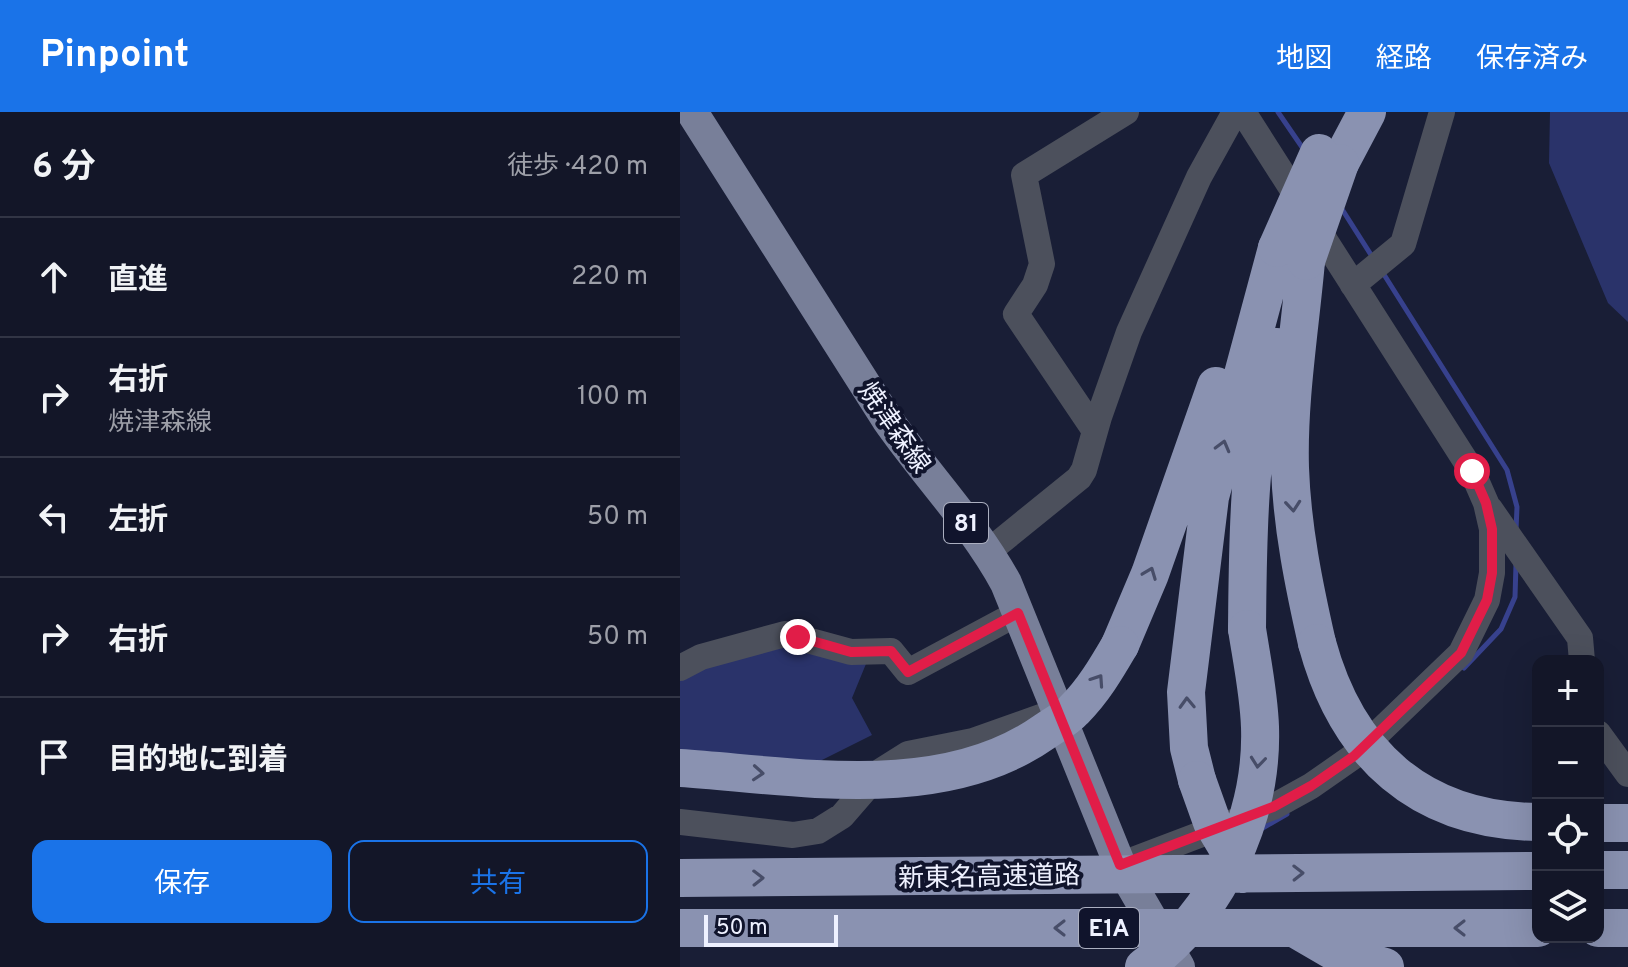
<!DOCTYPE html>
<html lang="ja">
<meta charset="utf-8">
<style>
:root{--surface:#131628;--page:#202334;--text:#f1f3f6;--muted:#9d9fa8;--line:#323545;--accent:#1a73e8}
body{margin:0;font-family:Overpass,"Noto Sans JP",sans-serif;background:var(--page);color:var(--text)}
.controls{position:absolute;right:24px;bottom:24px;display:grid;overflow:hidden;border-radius:16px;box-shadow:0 8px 32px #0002}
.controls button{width:72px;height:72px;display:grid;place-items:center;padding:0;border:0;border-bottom:2px solid var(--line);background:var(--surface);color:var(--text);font:40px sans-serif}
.scale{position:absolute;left:24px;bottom:20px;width:134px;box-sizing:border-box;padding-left:8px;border:4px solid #eef1ff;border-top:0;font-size:22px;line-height:28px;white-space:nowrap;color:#eef1ff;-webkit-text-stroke:6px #10142c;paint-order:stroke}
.stop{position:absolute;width:24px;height:24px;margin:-18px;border:6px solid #e11d48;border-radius:50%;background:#fff}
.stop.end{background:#e11d48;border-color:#fff;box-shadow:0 2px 8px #0008}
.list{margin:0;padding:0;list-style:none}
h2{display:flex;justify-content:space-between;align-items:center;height:104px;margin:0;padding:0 32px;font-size:34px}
h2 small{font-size:26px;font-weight:400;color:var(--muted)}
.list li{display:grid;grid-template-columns:52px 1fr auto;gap:24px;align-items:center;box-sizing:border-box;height:120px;padding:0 32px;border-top:2px solid var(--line)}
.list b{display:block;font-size:30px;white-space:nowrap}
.list p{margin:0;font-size:26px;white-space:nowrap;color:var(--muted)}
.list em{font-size:26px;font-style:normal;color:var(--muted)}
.actions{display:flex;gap:16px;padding:24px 32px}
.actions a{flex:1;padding:18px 0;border:2px solid var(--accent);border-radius:16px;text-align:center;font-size:28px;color:var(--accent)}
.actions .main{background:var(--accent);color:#fff}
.icon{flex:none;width:44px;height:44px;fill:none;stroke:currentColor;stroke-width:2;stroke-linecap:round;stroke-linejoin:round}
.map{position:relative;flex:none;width:948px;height:855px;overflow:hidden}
header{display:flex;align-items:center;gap:48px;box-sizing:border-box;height:112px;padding:0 40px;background:var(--accent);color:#fff}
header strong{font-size:38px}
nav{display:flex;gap:44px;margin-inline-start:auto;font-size:28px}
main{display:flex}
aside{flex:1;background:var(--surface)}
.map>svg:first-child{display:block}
</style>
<header>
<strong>Pinpoint</strong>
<nav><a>地図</a><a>経路</a><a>保存済み</a></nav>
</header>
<main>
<aside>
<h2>6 分<small>徒歩 · 420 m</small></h2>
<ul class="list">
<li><svg class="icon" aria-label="ahead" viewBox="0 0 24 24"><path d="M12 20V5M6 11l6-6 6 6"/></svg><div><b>直進</b></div><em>220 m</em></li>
<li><svg class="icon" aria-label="right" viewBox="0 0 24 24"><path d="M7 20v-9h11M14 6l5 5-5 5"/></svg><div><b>右折</b><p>焼津森線</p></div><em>100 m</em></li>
<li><svg class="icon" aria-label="left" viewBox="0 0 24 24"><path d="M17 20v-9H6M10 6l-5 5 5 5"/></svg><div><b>左折</b></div><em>50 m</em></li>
<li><svg class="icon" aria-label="right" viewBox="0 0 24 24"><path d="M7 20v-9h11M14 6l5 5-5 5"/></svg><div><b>右折</b></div><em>50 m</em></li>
<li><svg class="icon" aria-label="arrive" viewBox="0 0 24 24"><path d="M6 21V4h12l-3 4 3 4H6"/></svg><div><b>目的地に到着</b></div></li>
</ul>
<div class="actions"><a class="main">保存</a><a>共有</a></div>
</aside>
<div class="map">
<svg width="948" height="855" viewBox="0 0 948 855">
<rect width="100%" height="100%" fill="#191e36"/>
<path fill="#2a336a" d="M 870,0 L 948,0 L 948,210 L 928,191 L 869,51 Z
M 118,525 L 188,547 L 172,586 L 192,623 L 132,653 L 0,646 L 0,563 Z"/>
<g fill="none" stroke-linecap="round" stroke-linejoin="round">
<path stroke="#37418d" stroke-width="5" d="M 598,0 L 624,38
M 660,94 L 693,146
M 703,161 L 827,358 L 837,395 L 836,418
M 784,556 L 821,517 L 835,485 L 836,452
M 581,717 L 607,702"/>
<path stroke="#4c505c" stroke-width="26" d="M 673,173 L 723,132 L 762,0
M 415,319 L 336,202 L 355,173 L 362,152 L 344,63 L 446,0
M 810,397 L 900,526 L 902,549
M 309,439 L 399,366 L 404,358 L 419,305 L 449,220 L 519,65 L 555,0
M 0,556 L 21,545 L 105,522 L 171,540 L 211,539 L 228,560 L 338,501
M 918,621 L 948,662
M 0,710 L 113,723 L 138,719 L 162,704 L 201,659 L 228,642 L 293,629 L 369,602
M 440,753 L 593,695 L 631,674 L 674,644 L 781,541 L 807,488 L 812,461 L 812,417 L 806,391 L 792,359 L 563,0"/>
<path stroke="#787f99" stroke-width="32" d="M 12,0 L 207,307 C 246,363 294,412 326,471 L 440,753 L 499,855"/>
<path stroke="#8a92b1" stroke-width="38" d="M 660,51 L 687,0
M 626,149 C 620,217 608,288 610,356 C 612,415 624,474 637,531
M 567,517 C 568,427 567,322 597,235
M 440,533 L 470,462 L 536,274
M 517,668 L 509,636 L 506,580 L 530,385 L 597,136
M 918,711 L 948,711
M 918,758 L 948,758
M 918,816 L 948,816"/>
<path stroke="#8a92b1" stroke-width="38" d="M 597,136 L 639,41
M 626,149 L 660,51
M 637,531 C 667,642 740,709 858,710
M 0,656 C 117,664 262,692 364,620 C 374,613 386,607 394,598 C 413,579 426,557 440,533
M 517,668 L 532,710 L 563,762
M 0,766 L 858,759
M 0,816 L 858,816
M 616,817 L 657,841 L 705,855
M 464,855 C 538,801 583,706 580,615 C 579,583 572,549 567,517"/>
</g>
<defs><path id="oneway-chevron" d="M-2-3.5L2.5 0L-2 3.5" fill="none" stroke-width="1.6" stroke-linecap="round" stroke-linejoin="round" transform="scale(2)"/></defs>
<g stroke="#474d68">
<use href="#oneway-chevron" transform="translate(543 334) rotate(-75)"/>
<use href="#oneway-chevron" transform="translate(613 394) rotate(85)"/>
<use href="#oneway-chevron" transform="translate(470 461) rotate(-69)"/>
<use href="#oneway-chevron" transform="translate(418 568) rotate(-56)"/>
<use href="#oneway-chevron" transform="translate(507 591) rotate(-92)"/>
<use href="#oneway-chevron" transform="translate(578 650) rotate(96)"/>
<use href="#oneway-chevron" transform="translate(78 661) rotate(4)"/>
<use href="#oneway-chevron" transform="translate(618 761) rotate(-1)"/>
<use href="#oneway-chevron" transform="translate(78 766) rotate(-1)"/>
<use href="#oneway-chevron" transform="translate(380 816) rotate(180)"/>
<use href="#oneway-chevron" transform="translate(780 816) rotate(180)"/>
</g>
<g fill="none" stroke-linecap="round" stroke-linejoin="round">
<path stroke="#e11d48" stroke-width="10" d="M 118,525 L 171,540 L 211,539 L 228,560 L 338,501 L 440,753 L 593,695 L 631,674 L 674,644 L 781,541 L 807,488 L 812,461 L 812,417 L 806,391 L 792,359"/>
</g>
<g text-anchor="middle" stroke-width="8" stroke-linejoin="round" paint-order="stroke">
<g fill="#10142c" stroke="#abafc0" stroke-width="2">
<rect x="264" y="391" width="44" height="40" rx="6"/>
<rect x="399" y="796" width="60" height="40" rx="6"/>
</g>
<g font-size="24" font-weight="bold" fill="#eef1ff">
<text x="286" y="419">81</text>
<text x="429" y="824">E1A</text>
</g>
<g font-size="26" fill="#eef1ff" stroke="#10142c">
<text transform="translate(215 315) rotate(55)" y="9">焼津森線</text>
<text transform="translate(309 764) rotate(-1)" y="9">新東名高速道路</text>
</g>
</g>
</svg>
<div class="controls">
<button>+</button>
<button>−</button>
<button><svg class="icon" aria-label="locate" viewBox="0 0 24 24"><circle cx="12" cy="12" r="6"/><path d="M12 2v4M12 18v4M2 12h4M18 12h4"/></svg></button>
<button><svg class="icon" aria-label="layers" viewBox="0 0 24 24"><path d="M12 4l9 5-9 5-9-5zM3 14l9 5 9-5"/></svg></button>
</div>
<div class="scale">50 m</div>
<div class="stop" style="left:792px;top:359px"></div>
<div class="stop end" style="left:118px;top:525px"></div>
</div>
</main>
